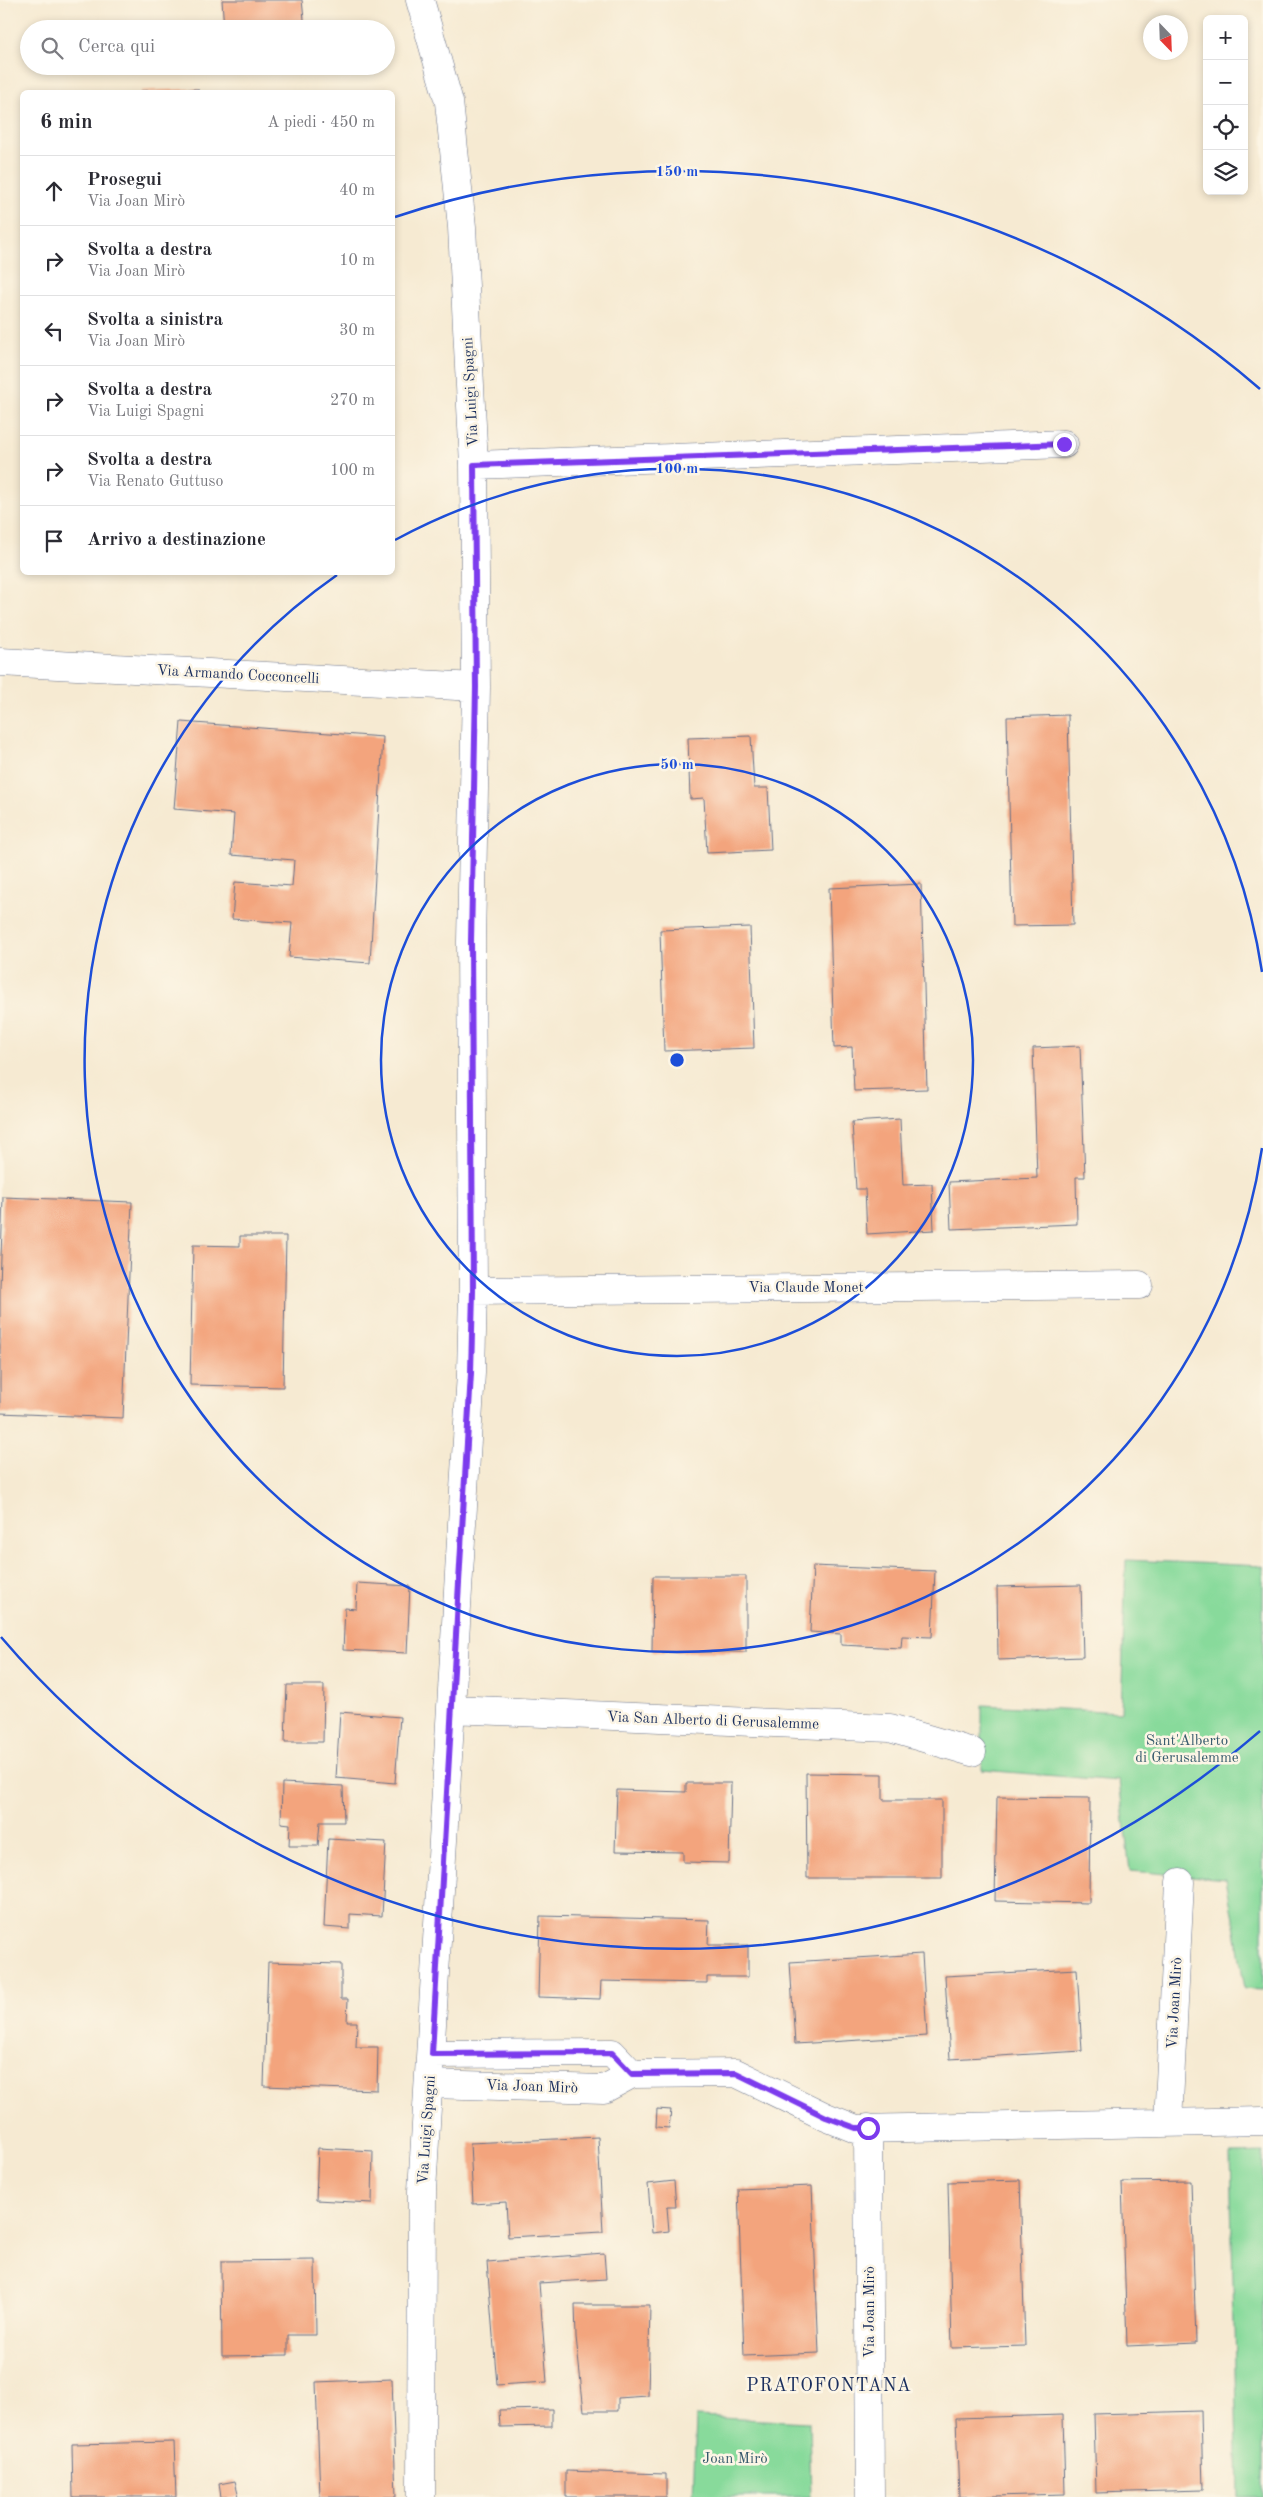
<!DOCTYPE html>
<html lang="it">
<meta charset="utf-8">
<style>
:root{--surface:#fff;--page:#f2f2f3;--text:#2b2b33;--muted:#7c7c81;--line:#e1e1e2}
body{margin:0;font-family:"Old Standard TT",serif;background:var(--page);color:var(--text)}
.controls{position:absolute;right:15px;top:15px;display:grid;overflow:hidden;border-radius:8px;box-shadow:0 2px 8px #0003}
.controls button{width:45px;height:45px;display:grid;place-items:center;padding:0;border:0;border-bottom:1px solid var(--line);background:var(--surface);color:var(--text);font:25px sans-serif}
.compass{position:absolute;left:1143px;top:15px;width:45px;height:45px;border-radius:50%;background:var(--surface);box-shadow:0 2px 8px #0003;rotate:157deg}
.stop{position:absolute;width:15px;height:15px;margin:-11px;border:4px solid #7c3aed;border-radius:50%;background:#fff}
.stop.end{background:#7c3aed;border-color:#fff;box-shadow:0 1px 5px #0008}
.list{margin:0;padding:0;list-style:none}
h2{display:flex;justify-content:space-between;align-items:center;height:65px;margin:0;padding:0 20px;font-size:21px}
h2 small{font-size:16px;font-weight:400;color:var(--muted)}
.list li{display:grid;grid-template-columns:32px 1fr auto;gap:15px;align-items:center;box-sizing:border-box;height:70px;padding:0 20px;border-top:1px solid var(--line)}
.list b{display:block;font-size:19px;white-space:nowrap}
.list p{margin:0;font-size:16px;white-space:nowrap;color:var(--muted)}
.list em{font-size:16px;font-style:normal;color:var(--muted)}
.icon{flex:none;width:28px;height:28px;fill:none;stroke:currentColor;stroke-width:2;stroke-linecap:round;stroke-linejoin:round}
.map{position:relative;flex:none;width:1263px;height:2497px;overflow:hidden}
.search{position:absolute;background:var(--surface);box-shadow:0 2px 8px #0003;left:20px;top:20px;width:375px;height:55px;display:flex;align-items:center;gap:12px;box-sizing:border-box;padding:0 18px;border-radius:28px;color:var(--muted);font-size:19px}
.panel{position:absolute;background:var(--surface);box-shadow:0 2px 8px #0003;left:20px;top:90px;width:375px;height:485px;border-radius:8px}
.map>svg:first-child{display:block}
</style>
<div class="map">
<svg width="1263" height="2497" viewBox="0 0 1263 2497">
<rect width="100%" height="100%" fill="#fcf5e5"/>
<filter id="ink" filterUnits="userSpaceOnUse"><feTurbulence type="fractalNoise" baseFrequency=".02" numOctaves="2"/><feDisplacementMap in="SourceGraphic" scale="10" xChannelSelector="R" yChannelSelector="G"/><feConvolveMatrix kernelMatrix="1 2 1 2 8 2 1 2 1" color-interpolation-filters="sRGB"/></filter>
<filter id="wash" filterUnits="userSpaceOnUse"><feTurbulence type="fractalNoise" baseFrequency=".0096" numOctaves="4" result="noise"/><feDisplacementMap in="SourceGraphic" scale="20" xChannelSelector="R" yChannelSelector="G"/><feGaussianBlur stdDeviation="1.12" result="paint"/><feColorMatrix in="noise" values="0 0 0 0 0 0 0 0 0 0 0 0 0 0 0 0 0 1.4 0 .05"/><feComposite in="paint" operator="in"/></filter>
<g filter="url(#wash)">
<rect width="100%" height="100%" fill="#f6ead2"/>
<path fill="#88da9b" stroke="#52847c" d="M 1126,1560 L 1263,1566 L 1263,1990 L 1245,1989 L 1226,1879 L 1130,1871 L 1119,1781 L 982,1770 L 982,1705 L 1121,1712 Z
M 1263,2153 L 1263,2497 L 1238,2497 L 1230,2154 Z
M 696,2417 L 809,2422 L 811,2497 L 693,2497 Z"/>
<g id="blocks">
<path fill="#f3a47d" d="M 222,0 L 302,0 L 305,29 L 224,29 Z
M 198,89 L 198,92 L 141,92 L 141,91 Z
M 1068,715 L 1073,925 L 1012,926 L 1007,717 Z
M 181,722 L 383,737 L 370,963 L 289,957 L 292,923 L 232,919 L 235,882 L 292,886 L 294,860 L 231,855 L 234,814 L 174,809 Z
M 751,736 L 754,788 L 768,788 L 771,850 L 707,853 L 704,798 L 690,799 L 688,738 Z
M 921,884 L 927,1089 L 854,1091 L 852,1047 L 834,1048 L 829,888 Z
M 750,927 L 754,1048 L 664,1051 L 660,930 Z
M 1080,1046 L 1085,1177 L 1076,1177 L 1077,1224 L 951,1229 L 949,1182 L 1037,1178 L 1033,1048 Z
M 900,1119 L 903,1185 L 932,1184 L 934,1230 L 867,1234 L 865,1189 L 856,1189 L 852,1122 Z
M 3,1197 L 132,1202 L 123,1418 L 0,1413 L 0,1287 Z
M 240,1236 L 286,1236 L 283,1387 L 190,1385 L 193,1245 L 240,1246 Z
M 813,1566 L 935,1571 L 932,1637 L 902,1636 L 901,1648 L 841,1645 L 841,1634 L 810,1632 Z
M 653,1576 L 746,1576 L 746,1652 L 652,1652 Z
M 357,1583 L 410,1586 L 407,1653 L 343,1650 L 345,1608 L 356,1609 Z
M 1081,1585 L 1083,1657 L 998,1660 L 997,1587 Z
M 287,1685 L 324,1685 L 323,1742 L 285,1742 Z
M 340,1712 L 400,1717 L 395,1783 L 336,1778 Z
M 806,1773 L 883,1774 L 883,1800 L 942,1800 L 942,1878 L 807,1878 Z
M 282,1783 L 343,1786 L 344,1822 L 320,1822 L 318,1846 L 289,1846 L 290,1824 L 281,1823 Z
M 686,1783 L 731,1783 L 729,1863 L 683,1862 L 683,1852 L 615,1851 L 617,1790 L 686,1792 Z
M 997,1797 L 1090,1798 L 1089,1903 L 995,1901 Z
M 328,1839 L 386,1842 L 382,1916 L 350,1914 L 350,1929 L 324,1927 Z
M 540,1916 L 709,1920 L 708,1945 L 748,1945 L 748,1977 L 707,1977 L 707,1983 L 601,1981 L 600,1999 L 538,1997 Z
M 922,1954 L 927,2036 L 795,2044 L 790,1962 Z
M 268,1962 L 341,1964 L 341,1999 L 348,1999 L 347,2022 L 357,2022 L 356,2047 L 378,2047 L 377,2090 L 264,2086 Z
M 1077,1969 L 1082,2051 L 950,2059 L 945,1976 Z
M 657,2109 L 671,2110 L 669,2128 L 656,2127 Z
M 598,2137 L 603,2232 L 508,2237 L 506,2202 L 473,2204 L 470,2143 Z
M 318,2148 L 373,2151 L 372,2203 L 316,2200 Z
M 1020,2180 L 1025,2346 L 952,2348 L 948,2182 Z
M 674,2181 L 676,2207 L 667,2207 L 669,2231 L 652,2233 L 648,2184 Z
M 1191,2181 L 1196,2343 L 1127,2346 L 1122,2182 Z
M 812,2186 L 819,2353 L 744,2356 L 738,2189 Z
M 604,2253 L 606,2279 L 539,2283 L 547,2382 L 497,2385 L 487,2262 Z
M 315,2260 L 316,2335 L 288,2335 L 288,2355 L 222,2356 L 221,2261 Z
M 575,2305 L 650,2305 L 648,2396 L 618,2398 L 618,2411 L 584,2411 L 576,2337 Z
M 392,2379 L 396,2497 L 320,2497 L 316,2382 Z
M 552,2409 L 552,2426 L 500,2427 L 499,2410 Z
M 1201,2411 L 1203,2490 L 1096,2493 L 1094,2414 Z
M 1063,2415 L 1065,2494 L 959,2497 L 956,2418 Z
M 174,2442 L 176,2497 L 73,2497 L 72,2444 Z
M 566,2471 L 666,2474 L 666,2497 L 566,2497 Z
M 235,2481 L 239,2497 L 221,2497 L 219,2484 Z"/>
</g>
</g>
<g filter="url(#ink)">
<use href="#blocks" fill-opacity="0" stroke="#687087" stroke-width="1"/>
<g fill="none" stroke-linecap="round" stroke-linejoin="round">
<defs>
<path id="minor" d="M 420,0 L 449,102 L 462,227 L 474,465 L 476,687 L 471,942 L 473,1291 L 471,1373 L 422,2191 L 421,2497
M 474,465 L 1064,444
M 0,662 L 476,687
M 473,1291 L 1139,1285
M 451,1709 L 890,1728 L 972,1752
M 432,2054 L 612,2053 L 632,2074
M 429,2084 L 604,2089 L 632,2074 L 736,2073 L 826,2117 L 856,2129 L 1263,2121
M 1168,2123 L 1180,1882
M 868,2128 L 870,2497"/>
</defs>
<use href="#minor" stroke="#687087" stroke-width="29"/>
<use href="#minor" stroke="#fff" stroke-width="28"/>
</g>
</g>
<g fill="none" stroke-linecap="round" stroke-linejoin="round" filter="url(#ink)">
<path stroke="#7c3aed" stroke-width="6" d="M 868,2128 L 856,2128 L 826,2117 L 736,2073 L 632,2074 L 612,2053 L 432,2054 L 471,1373 L 473,1291 L 471,942 L 476,687 L 474,465 L 1064,444"/>
</g>
<g fill="none" stroke="#1d4ed8" stroke-width="2.5">
<circle cx="677" cy="1060" r="296"/>
<path d="M1262 1148A592 592 0 1 1 337 575M395 540A592 592 0 0 1 1262 972"/>
<path d="M1260 1731A889 889 0 0 1 1 1637M395 217A889 889 0 0 1 1260 389"/>
</g>
<g text-anchor="middle" stroke-width="5" stroke-linejoin="round" paint-order="stroke">
<g font-size="15" fill="#1b2f5e" stroke="#fcf5e5">
<text transform="translate(470 392) rotate(-93)" y="5">Via Luigi Spagni</text>
<text transform="translate(238 674) rotate(3)" y="5">Via Armando Cocconcelli</text>
<text x="806" y="1292">Via Claude Monet</text>
<text transform="translate(713 1720) rotate(2)" y="5">Via San Alberto di Gerusalemme</text>
<text transform="translate(1174 2003) rotate(-87)" y="5">Via Joan Mirò</text>
<text transform="translate(532 2086) rotate(2)" y="5">Via Joan Mirò</text>
<text transform="translate(426 2130) rotate(-86)" y="5">Via Luigi Spagni</text>
<text transform="translate(869 2312) rotate(-90)" y="5">Via Joan Mirò</text>
</g>
<g font-size="15" fill="#365a6d" stroke="#fcf5e5">
<text x="1187" y="1745">Sant'Alberto<tspan x="1187" dy="17">di Gerusalemme</tspan></text>
<text x="735" y="2463">Joan Mirò</text>
</g>
<g font-size="18" letter-spacing="1" fill="#1b2f5e" stroke="#fcf5e5">
<text x="829" y="2391">PRATOFONTANA</text>
</g>
</g>
<circle cx="677" cy="1060" r="8" fill="#1d4ed8" stroke="#fcf5e5" stroke-width="2.5"/>
<g font-size="15" text-anchor="middle" font-weight="bold" fill="#1d4ed8" stroke="#fcf5e5" stroke-width="5" stroke-linejoin="round" paint-order="stroke">
<text x="677" y="176">150 m</text>
<text x="677" y="473">100 m</text>
<text x="677" y="769">50 m</text>
</g>
</svg>
<div class="controls">
<button>+</button>
<button>−</button>
<button><svg class="icon" aria-label="locate" viewBox="0 0 24 24"><circle cx="12" cy="12" r="6"/><path d="M12 2v4M12 18v4M2 12h4M18 12h4"/></svg></button>
<button><svg class="icon" aria-label="layers" viewBox="0 0 24 24"><path d="M12 4l9 5-9 5-9-5zM3 14l9 5 9-5"/></svg></button>
</div>
<svg class="compass" viewBox="-18 -18 36 36"><path d="M0-13l5 13h-10z" fill="#e53935"/><path d="M0 13l5-13h-10z" fill="#7c7c81"/></svg>
<div class="stop" style="left:868px;top:2128px"></div>
<div class="stop end" style="left:1064px;top:444px"></div>
<div class="search"><svg class="icon" aria-label="search" viewBox="0 0 24 24"><circle cx="10" cy="10" r="6"/><path d="M15 15l6 6"/></svg>Cerca qui</div>
<section class="panel">
<h2>6 min<small>A piedi · 450 m</small></h2>
<ul class="list">
<li><svg class="icon" aria-label="ahead" viewBox="0 0 24 24"><path d="M12 20V5M6 11l6-6 6 6"/></svg><div><b>Prosegui</b><p>Via Joan Mirò</p></div><em>40 m</em></li>
<li><svg class="icon" aria-label="right" viewBox="0 0 24 24"><path d="M7 20v-9h11M14 6l5 5-5 5"/></svg><div><b>Svolta a destra</b><p>Via Joan Mirò</p></div><em>10 m</em></li>
<li><svg class="icon" aria-label="left" viewBox="0 0 24 24"><path d="M17 20v-9H6M10 6l-5 5 5 5"/></svg><div><b>Svolta a sinistra</b><p>Via Joan Mirò</p></div><em>30 m</em></li>
<li><svg class="icon" aria-label="right" viewBox="0 0 24 24"><path d="M7 20v-9h11M14 6l5 5-5 5"/></svg><div><b>Svolta a destra</b><p>Via Luigi Spagni</p></div><em>270 m</em></li>
<li><svg class="icon" aria-label="right" viewBox="0 0 24 24"><path d="M7 20v-9h11M14 6l5 5-5 5"/></svg><div><b>Svolta a destra</b><p>Via Renato Guttuso</p></div><em>100 m</em></li>
<li><svg class="icon" aria-label="arrive" viewBox="0 0 24 24"><path d="M6 21V4h12l-3 4 3 4H6"/></svg><div><b>Arrivo a destinazione</b></div></li>
</ul>
</section>
</div>
